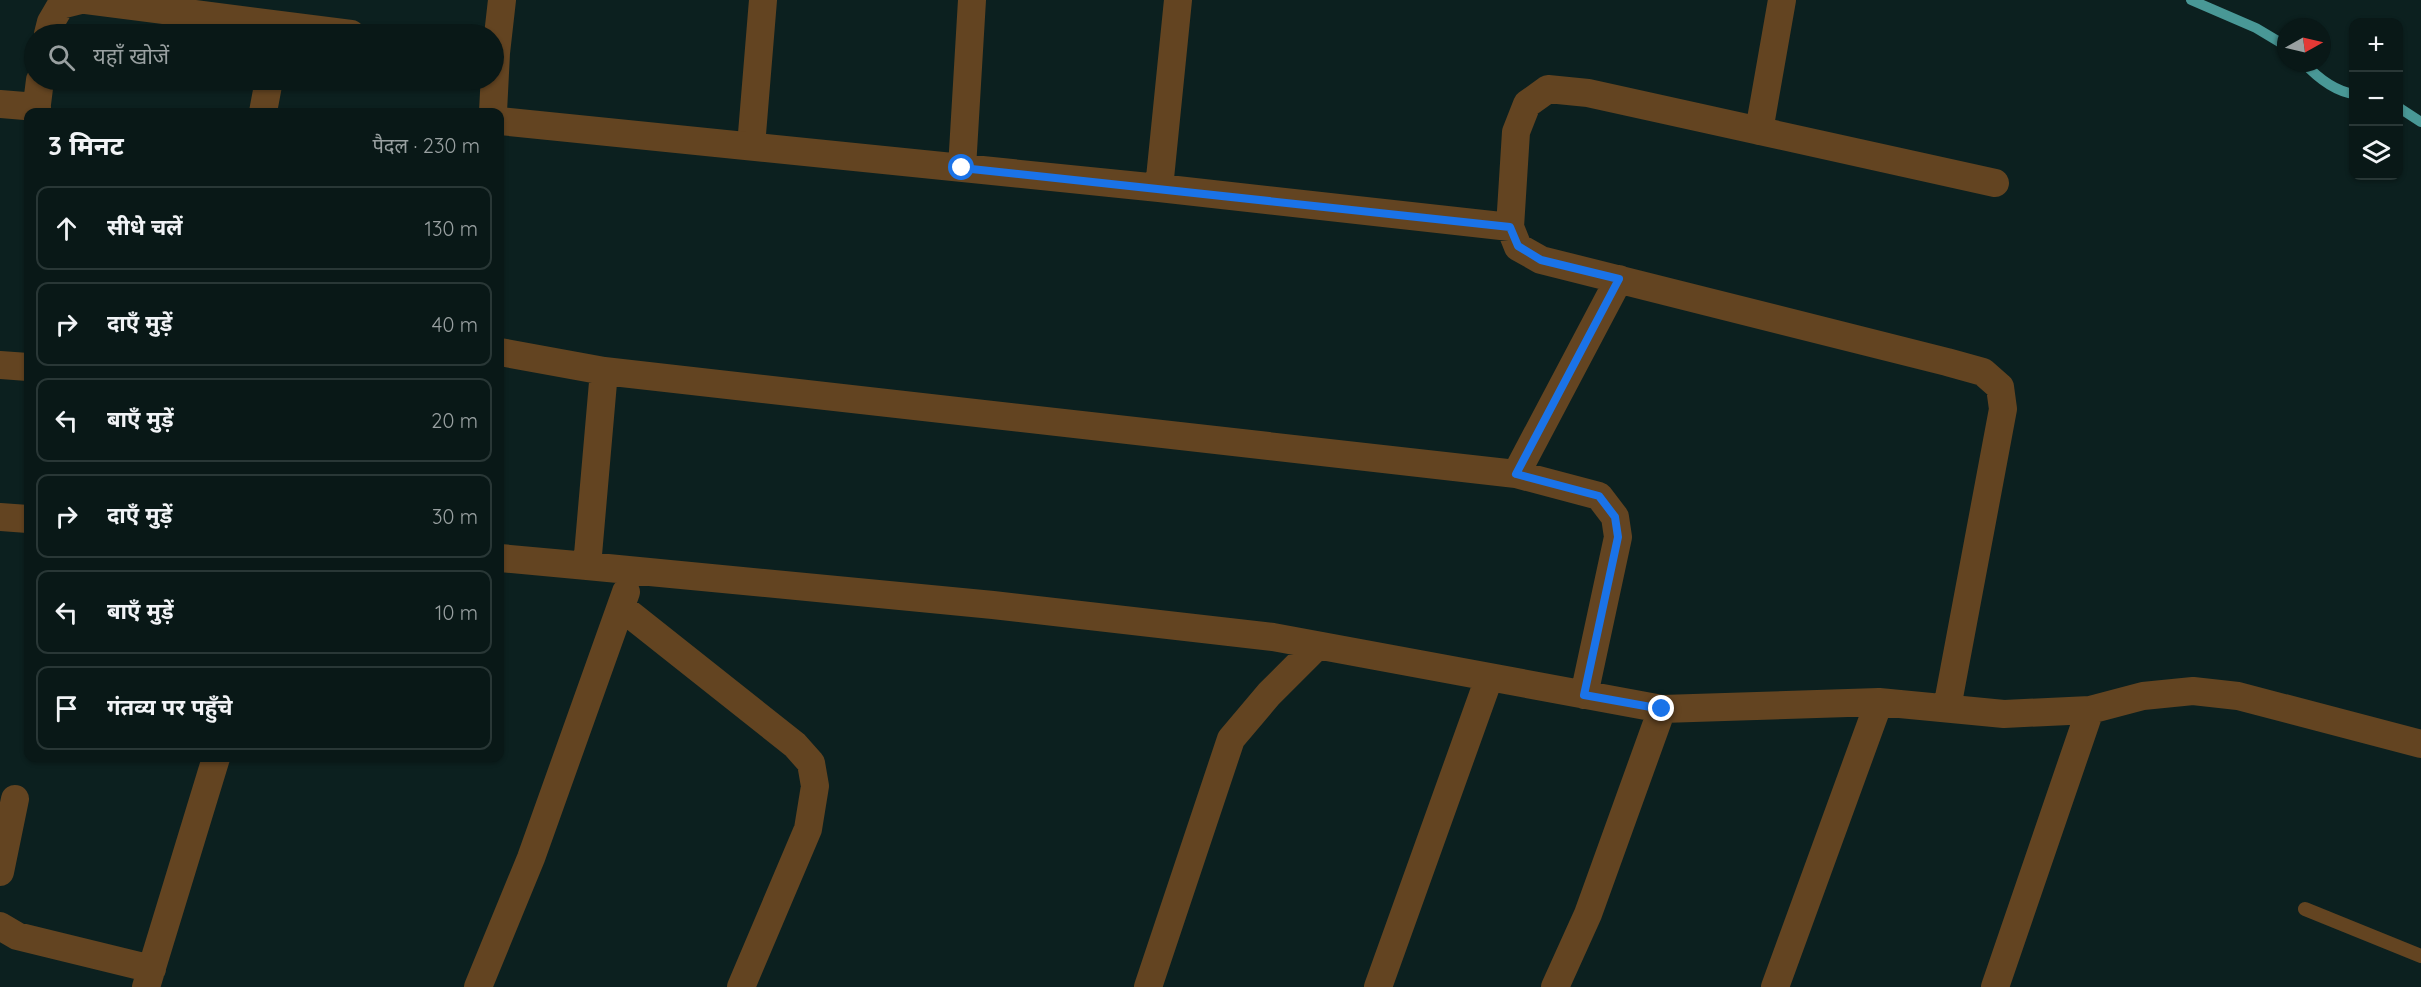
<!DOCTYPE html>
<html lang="hi">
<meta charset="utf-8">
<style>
:root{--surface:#091817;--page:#172524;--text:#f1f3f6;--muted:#99a0a1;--line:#293736}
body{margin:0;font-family:Quicksand,"Noto Sans Devanagari",sans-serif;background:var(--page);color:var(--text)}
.controls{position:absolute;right:18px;top:18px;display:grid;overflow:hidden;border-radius:12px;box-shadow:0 2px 4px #0004}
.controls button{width:54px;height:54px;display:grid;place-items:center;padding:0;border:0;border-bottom:2px solid var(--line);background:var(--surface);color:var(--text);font:30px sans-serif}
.compass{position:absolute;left:2277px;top:18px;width:54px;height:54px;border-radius:50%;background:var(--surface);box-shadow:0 2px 4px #0004;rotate:82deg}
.stop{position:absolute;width:18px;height:18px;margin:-14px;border:4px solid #1a73e8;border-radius:50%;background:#fff}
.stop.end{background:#1a73e8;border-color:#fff;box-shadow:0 2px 6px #0008}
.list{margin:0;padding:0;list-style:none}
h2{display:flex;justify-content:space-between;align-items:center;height:78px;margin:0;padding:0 24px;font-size:26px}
h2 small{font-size:20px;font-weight:400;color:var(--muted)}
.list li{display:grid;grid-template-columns:39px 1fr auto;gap:18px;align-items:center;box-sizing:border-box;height:84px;margin:0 12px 12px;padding:0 12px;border:2px solid var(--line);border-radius:12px}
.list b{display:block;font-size:22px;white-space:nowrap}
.list em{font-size:20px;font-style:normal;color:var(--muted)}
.icon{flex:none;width:33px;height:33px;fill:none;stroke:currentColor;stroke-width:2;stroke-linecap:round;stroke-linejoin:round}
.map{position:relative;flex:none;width:2421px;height:987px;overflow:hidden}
.search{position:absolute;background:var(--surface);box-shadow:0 2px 4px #0004;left:24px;top:24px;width:480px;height:66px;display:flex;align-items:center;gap:15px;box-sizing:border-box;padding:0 21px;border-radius:33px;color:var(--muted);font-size:22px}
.panel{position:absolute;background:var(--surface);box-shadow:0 2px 4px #0004;left:24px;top:108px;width:480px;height:654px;border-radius:12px}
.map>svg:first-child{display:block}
</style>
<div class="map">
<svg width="2421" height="987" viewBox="0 0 2421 987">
<rect width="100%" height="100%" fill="#0c201f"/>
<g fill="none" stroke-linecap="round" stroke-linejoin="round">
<path stroke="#499896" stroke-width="10" d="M 2191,0 L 2256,28 L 2286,46
M 2304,63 C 2317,77 2334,91 2354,94
M 2398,107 L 2421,122"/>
<path stroke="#634421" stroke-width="14" d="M 2305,909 L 2421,956"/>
<path stroke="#634421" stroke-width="28" d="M 86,0 L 351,34
M 48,34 L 51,22 L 61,5 L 81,0
M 0,104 L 37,107
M 36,112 L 40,80
M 263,112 L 269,80
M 493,112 L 496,53 L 502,0
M 500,121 L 1159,188 L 1510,227
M 1759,131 L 1782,0
M 751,146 L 763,0
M 962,168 L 972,0
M 1159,188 L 1178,0
M 500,352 L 604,371 L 587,566 L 500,558
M 0,365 L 28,367
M 604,371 L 1516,474 L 1599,496 L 1615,517 L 1618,537 L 1584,695
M 1516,474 L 1619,279
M 0,517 L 28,519
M 587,566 L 993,605 L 1273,637 L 1662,709 L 1879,702 L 2004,714 L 2090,710 L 2143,696 L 2193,691 L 2238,696 L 2421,744
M 621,607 L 795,745 L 811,763 L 815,786 L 808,829 L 741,987
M 1947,708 L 2003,409 L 2000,387 L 1983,372 L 1947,362 L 1541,260 L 1518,247 L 1510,227 L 1516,132 L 1527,104 L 1548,89 L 1588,93 L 1995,183
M 0,872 L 15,799
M 0,926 L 17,936 L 152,969
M 146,987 L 216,758
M 478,987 L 531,858 L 626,592
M 1148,987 L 1231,739 L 1269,694 L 1317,646
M 1378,987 L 1489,678
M 1555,987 L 1588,914 L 1662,709
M 1775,987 L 1879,702
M 1995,987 L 2090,710"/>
</g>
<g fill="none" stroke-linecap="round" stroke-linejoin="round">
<path stroke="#1a73e8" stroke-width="8" d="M 962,168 L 1510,227 L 1518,246 L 1541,260 L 1619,279 L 1516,474 L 1599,496 L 1615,517 L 1618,537 L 1584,695 L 1662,709"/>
</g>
</svg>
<div class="controls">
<button>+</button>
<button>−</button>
<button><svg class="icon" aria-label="layers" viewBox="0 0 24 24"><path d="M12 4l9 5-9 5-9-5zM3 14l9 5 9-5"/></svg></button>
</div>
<svg class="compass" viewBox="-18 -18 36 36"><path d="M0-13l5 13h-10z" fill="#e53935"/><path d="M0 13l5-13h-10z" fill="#99a0a1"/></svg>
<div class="stop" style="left:962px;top:168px"></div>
<div class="stop end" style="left:1662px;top:709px"></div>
<div class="search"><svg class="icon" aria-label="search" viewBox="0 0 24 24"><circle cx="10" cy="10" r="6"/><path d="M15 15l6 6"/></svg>यहाँ खोजें</div>
<section class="panel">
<h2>3 मिनट<small>पैदल · 230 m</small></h2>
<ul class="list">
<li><svg class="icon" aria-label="ahead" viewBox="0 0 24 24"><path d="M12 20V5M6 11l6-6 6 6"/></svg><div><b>सीधे चलें</b></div><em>130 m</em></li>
<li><svg class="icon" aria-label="right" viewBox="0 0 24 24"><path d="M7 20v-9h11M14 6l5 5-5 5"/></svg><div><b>दाएँ मुड़ें</b></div><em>40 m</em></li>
<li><svg class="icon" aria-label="left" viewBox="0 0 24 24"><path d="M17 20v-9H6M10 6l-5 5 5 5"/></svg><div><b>बाएँ मुड़ें</b></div><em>20 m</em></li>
<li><svg class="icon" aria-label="right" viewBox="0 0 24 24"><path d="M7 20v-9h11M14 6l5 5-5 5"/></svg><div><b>दाएँ मुड़ें</b></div><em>30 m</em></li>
<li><svg class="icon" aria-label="left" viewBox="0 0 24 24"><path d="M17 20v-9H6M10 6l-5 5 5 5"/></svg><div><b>बाएँ मुड़ें</b></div><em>10 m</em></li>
<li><svg class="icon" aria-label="arrive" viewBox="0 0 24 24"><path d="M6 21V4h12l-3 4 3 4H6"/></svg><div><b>गंतव्य पर पहुँचे</b></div></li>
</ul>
</section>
</div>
